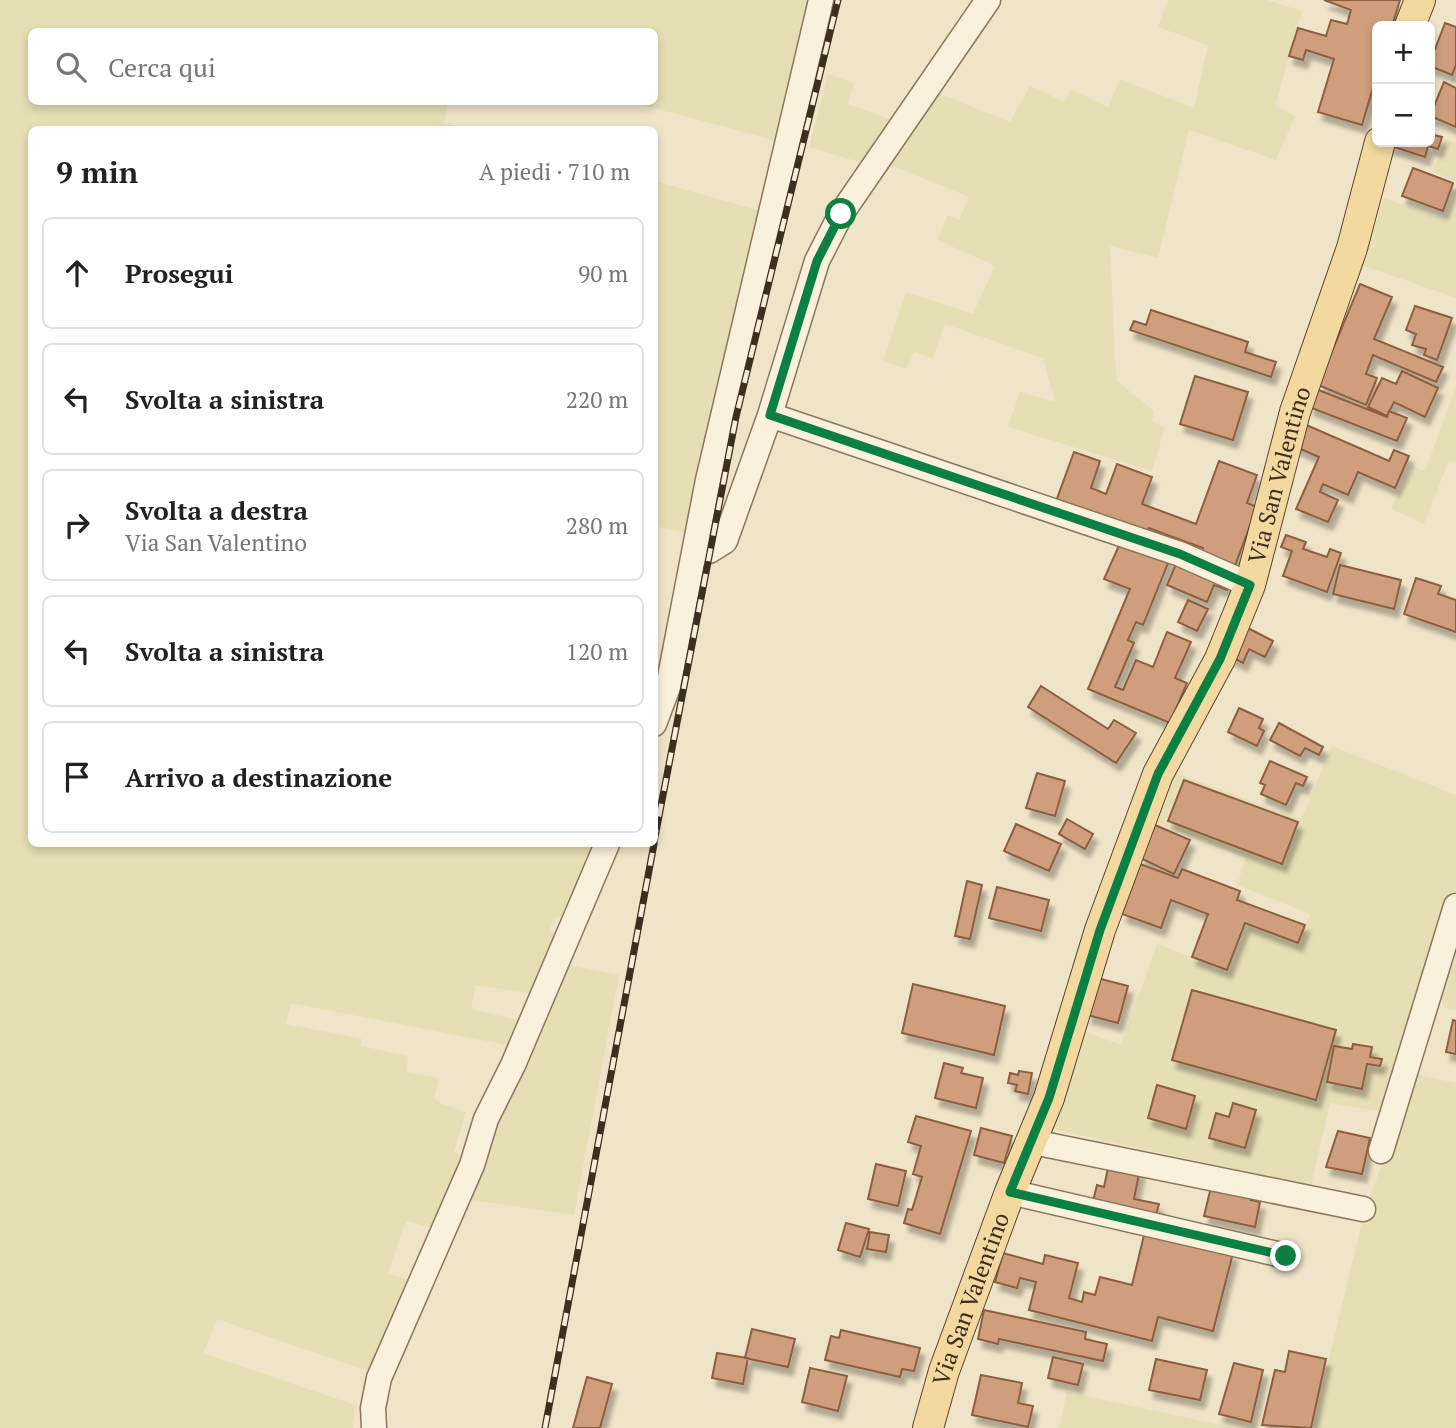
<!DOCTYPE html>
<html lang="it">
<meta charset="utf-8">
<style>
:root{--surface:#fff;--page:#f2f2f2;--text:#222;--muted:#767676;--line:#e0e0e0}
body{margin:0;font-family:"PT Serif",serif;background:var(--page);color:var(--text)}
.controls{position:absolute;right:21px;top:21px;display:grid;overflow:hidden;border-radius:10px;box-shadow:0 4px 10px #0003}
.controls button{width:63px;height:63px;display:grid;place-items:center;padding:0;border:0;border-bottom:2px solid var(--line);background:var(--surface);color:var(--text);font:35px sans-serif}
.stop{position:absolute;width:21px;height:21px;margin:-16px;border:5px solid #0b8043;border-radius:50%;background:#fff}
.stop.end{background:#0b8043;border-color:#fff;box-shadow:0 2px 7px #0008}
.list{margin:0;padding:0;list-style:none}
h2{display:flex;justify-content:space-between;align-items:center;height:91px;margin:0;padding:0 28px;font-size:30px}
h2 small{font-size:23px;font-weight:400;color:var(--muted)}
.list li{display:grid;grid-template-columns:46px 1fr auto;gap:21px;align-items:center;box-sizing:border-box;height:112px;margin:0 14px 14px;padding:0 14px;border:2px solid var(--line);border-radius:10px}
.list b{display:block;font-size:26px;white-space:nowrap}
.list p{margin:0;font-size:23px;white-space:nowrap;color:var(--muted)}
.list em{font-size:23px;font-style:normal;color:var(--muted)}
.icon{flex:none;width:38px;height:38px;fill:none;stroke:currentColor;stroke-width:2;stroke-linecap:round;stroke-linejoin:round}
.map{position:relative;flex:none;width:1456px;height:1428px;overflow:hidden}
.search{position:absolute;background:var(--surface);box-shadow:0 4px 10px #0003;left:28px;top:28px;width:630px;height:77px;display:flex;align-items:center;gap:18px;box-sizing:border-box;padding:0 24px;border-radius:10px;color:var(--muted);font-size:26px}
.panel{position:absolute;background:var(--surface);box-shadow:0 4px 10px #0003;left:28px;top:126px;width:630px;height:721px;border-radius:10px}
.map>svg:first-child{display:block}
</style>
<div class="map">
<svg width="1456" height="1428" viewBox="0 0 1456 1428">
<defs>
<filter id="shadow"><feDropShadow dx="4.5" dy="8" stdDeviation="2" flood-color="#0004"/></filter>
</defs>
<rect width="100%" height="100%" fill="#f0e4c8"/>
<path fill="#e6deb5" d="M 0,0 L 816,0 L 781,142 L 631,102 L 654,102 L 654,32 L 32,32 L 32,102 L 448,102 L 444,123 L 468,129 L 32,130 L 32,844 L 598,844 L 566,918 L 557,916 L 552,922 L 550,930 L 559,934 L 535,994 L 476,985 L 471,1009 L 523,1021 L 512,1046 L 291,1003 L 286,1024 L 362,1039 L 361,1046 L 408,1056 L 406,1072 L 439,1078 L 434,1098 L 442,1104 L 466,1112 L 454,1151 L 461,1157 L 461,1174 L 436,1229 L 406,1221 L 388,1274 L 410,1280 L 371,1372 L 217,1319 L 203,1353 L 355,1405 L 353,1428 L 0,1428 Z
M 1168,0 L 1267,0 L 1302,11 L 1275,106 L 1295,116 L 1276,160 L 1189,130 L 1158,258 L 1110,246 L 1116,380 L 1154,411 L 1152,422 L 1165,427 L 1152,471 L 1008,427 L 1020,392 L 1055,402 L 1043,358 L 945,324 L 933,358 L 914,352 L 906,369 L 883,361 L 906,292 L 973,314 L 995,266 L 938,240 L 947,215 L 959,220 L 969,197 L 885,163 L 935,92 L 1010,122 L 1030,86 L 1065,102 L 1070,89 L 1108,107 L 1120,79 L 1194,108 L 1208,45 L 1158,27 Z
M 828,74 L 854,83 L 848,104 L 895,121 L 866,164 L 809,147 Z
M 1445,139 L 1456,143 L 1456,182 L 1433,171 Z
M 655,181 L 764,212 L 689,534 L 655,526 Z
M 1456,187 L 1456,298 L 1362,265 L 1384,198 L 1446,220 Z
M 1456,387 L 1456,462 L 1449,460 L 1424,524 L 1391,509 L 1413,466 L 1425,471 Z
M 1332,746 L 1456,795 L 1456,887 L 1417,1008 L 1389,1113 L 1330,1103 L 1311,1186 L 1043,1127 L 1076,1028 L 1121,1045 L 1157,944 L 1230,971 L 1249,926 L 1299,945 L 1310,914 L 1237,885 L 1246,858 L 1149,821 L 1169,770 L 1301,820 Z
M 1456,921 L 1456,1010 L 1445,1008 L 1435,986 Z
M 564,964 L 619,975 L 574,1215 L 464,1199 Z
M 1415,1074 L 1456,1083 L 1456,1428 L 1312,1428 L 1365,1210 Z
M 1067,1392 L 1235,1428 L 1059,1428 Z"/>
<path fill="#cf9f7d" stroke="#8d5f41" stroke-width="2" filter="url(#shadow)" d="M 1324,0 L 1400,0 L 1392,26 L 1377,26 L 1377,74 L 1362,125 L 1318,112 L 1334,59 L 1306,50 L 1303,60 L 1289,56 L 1298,28 L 1326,36 L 1331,20 L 1347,24 L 1351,10 Z
M 1445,23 L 1456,27 L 1456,65 L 1452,75 L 1430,66 L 1430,46 L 1435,49 Z
M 1444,82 L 1456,88 L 1456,127 L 1430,116 Z
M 1430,134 L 1442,137 L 1438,149 L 1428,146 L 1425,157 L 1388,145 L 1389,142 L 1430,142 Z
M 1413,168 L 1453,183 L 1443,211 L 1402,196 Z
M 1360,284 L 1392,297 L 1374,339 L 1443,367 L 1436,382 L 1373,355 L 1366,374 L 1377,378 L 1366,405 L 1318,385 Z
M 1415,306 L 1452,318 L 1437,360 L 1424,355 L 1426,349 L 1412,345 L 1416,334 L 1406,330 Z
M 1151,310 L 1248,342 L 1245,352 L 1276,362 L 1271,377 L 1130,330 L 1134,321 L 1146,325 Z
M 1402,371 L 1438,388 L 1425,417 L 1394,402 L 1387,416 L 1368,407 L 1382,378 L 1396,384 Z
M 1195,376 L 1248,392 L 1233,440 L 1180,424 Z
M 1316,389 L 1387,417 L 1389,411 L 1407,418 L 1397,441 L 1309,407 Z
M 1304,424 L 1389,461 L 1394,450 L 1409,456 L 1395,488 L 1358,472 L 1348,495 L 1323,484 L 1320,492 L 1338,500 L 1328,522 L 1296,509 L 1319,457 L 1294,446 Z
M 1074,452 L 1100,461 L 1091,488 L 1106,494 L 1117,464 L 1152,477 L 1142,504 L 1196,524 L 1219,461 L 1257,475 L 1247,503 L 1257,507 L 1233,571 L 1199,559 L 1203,548 L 1149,528 L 1145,540 L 1054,507 Z
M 1286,535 L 1306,542 L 1303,549 L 1327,557 L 1330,549 L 1341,553 L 1327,592 L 1283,576 L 1292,551 L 1281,547 Z
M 1121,541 L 1170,558 L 1143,625 L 1136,622 L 1128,640 L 1134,643 L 1115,687 L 1123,690 L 1136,660 L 1153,667 L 1167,632 L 1191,642 L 1175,678 L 1187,683 L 1170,723 L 1088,689 L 1130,589 L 1104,579 Z
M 1179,557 L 1231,579 L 1227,590 L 1214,585 L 1207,602 L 1167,585 Z
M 1340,565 L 1401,580 L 1394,609 L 1333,594 Z
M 1416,578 L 1441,586 L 1438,594 L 1456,600 L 1456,632 L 1404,614 Z
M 1188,600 L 1208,609 L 1197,631 L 1178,622 Z
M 1244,626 L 1273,641 L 1265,657 L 1249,649 L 1243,663 L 1229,656 Z
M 1041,686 L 1108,729 L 1114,720 L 1136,733 L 1116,763 L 1028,707 Z
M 1239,708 L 1263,719 L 1259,728 L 1264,731 L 1257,746 L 1228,732 Z
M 1279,723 L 1323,747 L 1319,755 L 1305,748 L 1300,756 L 1270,740 Z
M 1270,761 L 1307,777 L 1303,786 L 1296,783 L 1286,805 L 1261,794 L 1265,785 L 1260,783 Z
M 1037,773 L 1065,781 L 1055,816 L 1026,808 Z
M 1184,780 L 1298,822 L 1282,864 L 1168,821 Z
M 1067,819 L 1093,834 L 1085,849 L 1059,834 Z
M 1016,824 L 1061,844 L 1049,871 L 1004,851 Z
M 1155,825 L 1190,840 L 1174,874 L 1140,858 Z
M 1140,864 L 1178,878 L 1182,869 L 1240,891 L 1237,900 L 1305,925 L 1298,943 L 1245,923 L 1227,970 L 1192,957 L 1208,914 L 1171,900 L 1161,928 L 1122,914 Z
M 967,881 L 982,885 L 970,939 L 955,936 Z
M 997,887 L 1049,900 L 1041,931 L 989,918 Z
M 1097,978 L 1128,986 L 1118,1023 L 1087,1015 Z
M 913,984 L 1005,1006 L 994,1055 L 902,1033 Z
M 1192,990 L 1336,1030 L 1316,1100 L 1172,1060 Z
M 1453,1020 L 1456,1021 L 1456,1054 L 1446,1052 Z
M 1353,1044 L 1372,1047 L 1370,1057 L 1382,1059 L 1380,1066 L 1367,1064 L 1362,1089 L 1327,1082 L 1334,1046 L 1352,1049 Z
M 944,1063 L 963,1068 L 961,1073 L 983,1078 L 976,1108 L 935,1098 Z
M 1019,1071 L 1032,1073 L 1028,1094 L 1015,1091 L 1017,1085 L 1008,1083 L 1010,1073 L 1018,1075 Z
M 1157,1085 L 1195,1096 L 1186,1129 L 1148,1118 Z
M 1233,1103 L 1256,1110 L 1245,1148 L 1209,1138 L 1216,1113 L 1229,1117 Z
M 916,1116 L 971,1131 L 940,1234 L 904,1223 L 908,1209 L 912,1210 L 922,1177 L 913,1174 L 921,1146 L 908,1142 Z
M 981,1128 L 1012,1136 L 1004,1163 L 974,1155 Z
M 1338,1131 L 1370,1138 L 1362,1174 L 1326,1167 Z
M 1109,1163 L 1140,1169 L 1134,1199 L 1159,1204 L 1155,1219 L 1092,1205 L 1097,1185 L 1104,1187 Z
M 876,1164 L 906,1171 L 898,1206 L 868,1199 Z
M 1211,1187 L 1252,1196 L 1251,1200 L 1260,1202 L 1255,1227 L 1204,1216 Z
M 846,1223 L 869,1229 L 860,1257 L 838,1250 Z
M 1145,1231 L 1233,1253 L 1213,1331 L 1158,1317 L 1152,1341 L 1029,1310 L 1036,1282 L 1020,1278 L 1017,1288 L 995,1282 L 1003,1253 L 1043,1264 L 1045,1255 L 1078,1263 L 1069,1298 L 1082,1302 L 1084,1292 L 1095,1295 L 1100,1277 L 1132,1285 Z
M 870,1232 L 889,1235 L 886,1252 L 867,1249 Z
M 984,1310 L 1086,1332 L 1085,1339 L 1107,1344 L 1103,1361 L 999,1339 L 998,1344 L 978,1339 Z
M 752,1329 L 795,1339 L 788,1367 L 745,1358 Z
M 841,1330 L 920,1348 L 914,1371 L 902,1369 L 900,1377 L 825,1360 L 831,1336 L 839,1338 Z
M 1289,1351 L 1326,1359 L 1311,1428 L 1262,1425 L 1275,1370 L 1285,1372 Z
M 717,1353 L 748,1358 L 743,1384 L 712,1378 Z
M 1053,1357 L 1083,1364 L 1078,1385 L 1048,1378 Z
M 1156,1359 L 1207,1370 L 1200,1400 L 1149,1390 Z
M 1234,1363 L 1263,1370 L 1251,1422 L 1219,1414 Z
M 810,1368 L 847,1376 L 838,1411 L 802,1402 Z
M 981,1375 L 1022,1383 L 1018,1403 L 1033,1406 L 1028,1427 L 972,1415 Z
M 587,1377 L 612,1384 L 600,1428 L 573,1428 Z"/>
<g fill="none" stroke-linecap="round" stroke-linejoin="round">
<defs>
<path id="minor" d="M 770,415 L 1180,554 L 1250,585
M 694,553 L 709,551 L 725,541 L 770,415 L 817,261 L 841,214 L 988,0
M 654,724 L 668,687 L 708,480 L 821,0
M 1033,1142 L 1363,1209
M 1381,1151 L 1456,906
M 1010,1192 L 1286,1256
M 374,1428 L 373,1408 L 379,1378 L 472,1165 L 486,1119 L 513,1065 L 607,844"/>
<g id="major">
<path d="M 1410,26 L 1420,0"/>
<path id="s1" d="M 928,1428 L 944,1371 L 1010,1192 L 1049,1098 L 1100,930 L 1158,774 L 1220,659 L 1250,585 L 1295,412 L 1352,248 L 1380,142"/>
</g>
</defs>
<use href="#minor" stroke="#8d765c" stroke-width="27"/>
<use href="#major" stroke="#5b4430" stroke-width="32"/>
<use href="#minor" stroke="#faf1dc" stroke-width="24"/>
<use href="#major" stroke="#f3d9a0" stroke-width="30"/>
<defs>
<path id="rail" d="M 654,842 L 736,417 L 838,0
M 545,1428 L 654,844"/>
</defs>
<use href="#rail" stroke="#3d2e20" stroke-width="7"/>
<use href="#rail" stroke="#f7eed8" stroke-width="4.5" stroke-dasharray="13" stroke-linecap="butt"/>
</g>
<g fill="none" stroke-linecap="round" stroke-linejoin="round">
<path stroke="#0b8043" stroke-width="9" d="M 841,214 L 817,261 L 770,415 L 1180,554 L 1250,585 L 1220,659 L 1158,774 L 1100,930 L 1049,1098 L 1010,1192 L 1286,1256"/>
</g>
<g text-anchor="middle" stroke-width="7" stroke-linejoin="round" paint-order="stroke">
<g font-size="23" fill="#3d2e20" stroke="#f7eed8">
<text dy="8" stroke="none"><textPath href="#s1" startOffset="1018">Via San Valentino</textPath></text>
<text dy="8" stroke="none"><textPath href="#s1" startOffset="136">Via San Valentino</textPath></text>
</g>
</g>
</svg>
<div class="controls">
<button>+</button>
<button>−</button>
</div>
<div class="stop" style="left:841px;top:214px"></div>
<div class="stop end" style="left:1286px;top:1256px"></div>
<div class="search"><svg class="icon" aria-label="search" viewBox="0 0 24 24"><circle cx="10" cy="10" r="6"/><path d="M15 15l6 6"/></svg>Cerca qui</div>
<section class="panel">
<h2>9 min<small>A piedi · 710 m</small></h2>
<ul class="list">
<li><svg class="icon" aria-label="ahead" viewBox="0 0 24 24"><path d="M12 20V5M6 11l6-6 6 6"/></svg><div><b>Prosegui</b></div><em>90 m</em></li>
<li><svg class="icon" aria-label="left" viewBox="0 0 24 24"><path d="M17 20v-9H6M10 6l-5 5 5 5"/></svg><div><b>Svolta a sinistra</b></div><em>220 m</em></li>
<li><svg class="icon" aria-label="right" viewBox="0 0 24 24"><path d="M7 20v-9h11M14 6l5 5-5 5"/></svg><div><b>Svolta a destra</b><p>Via San Valentino</p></div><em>280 m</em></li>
<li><svg class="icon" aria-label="left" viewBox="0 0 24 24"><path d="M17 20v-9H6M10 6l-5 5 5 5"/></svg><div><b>Svolta a sinistra</b></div><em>120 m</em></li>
<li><svg class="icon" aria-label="arrive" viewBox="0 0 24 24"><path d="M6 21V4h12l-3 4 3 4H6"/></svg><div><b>Arrivo a destinazione</b></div></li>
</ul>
</section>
</div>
